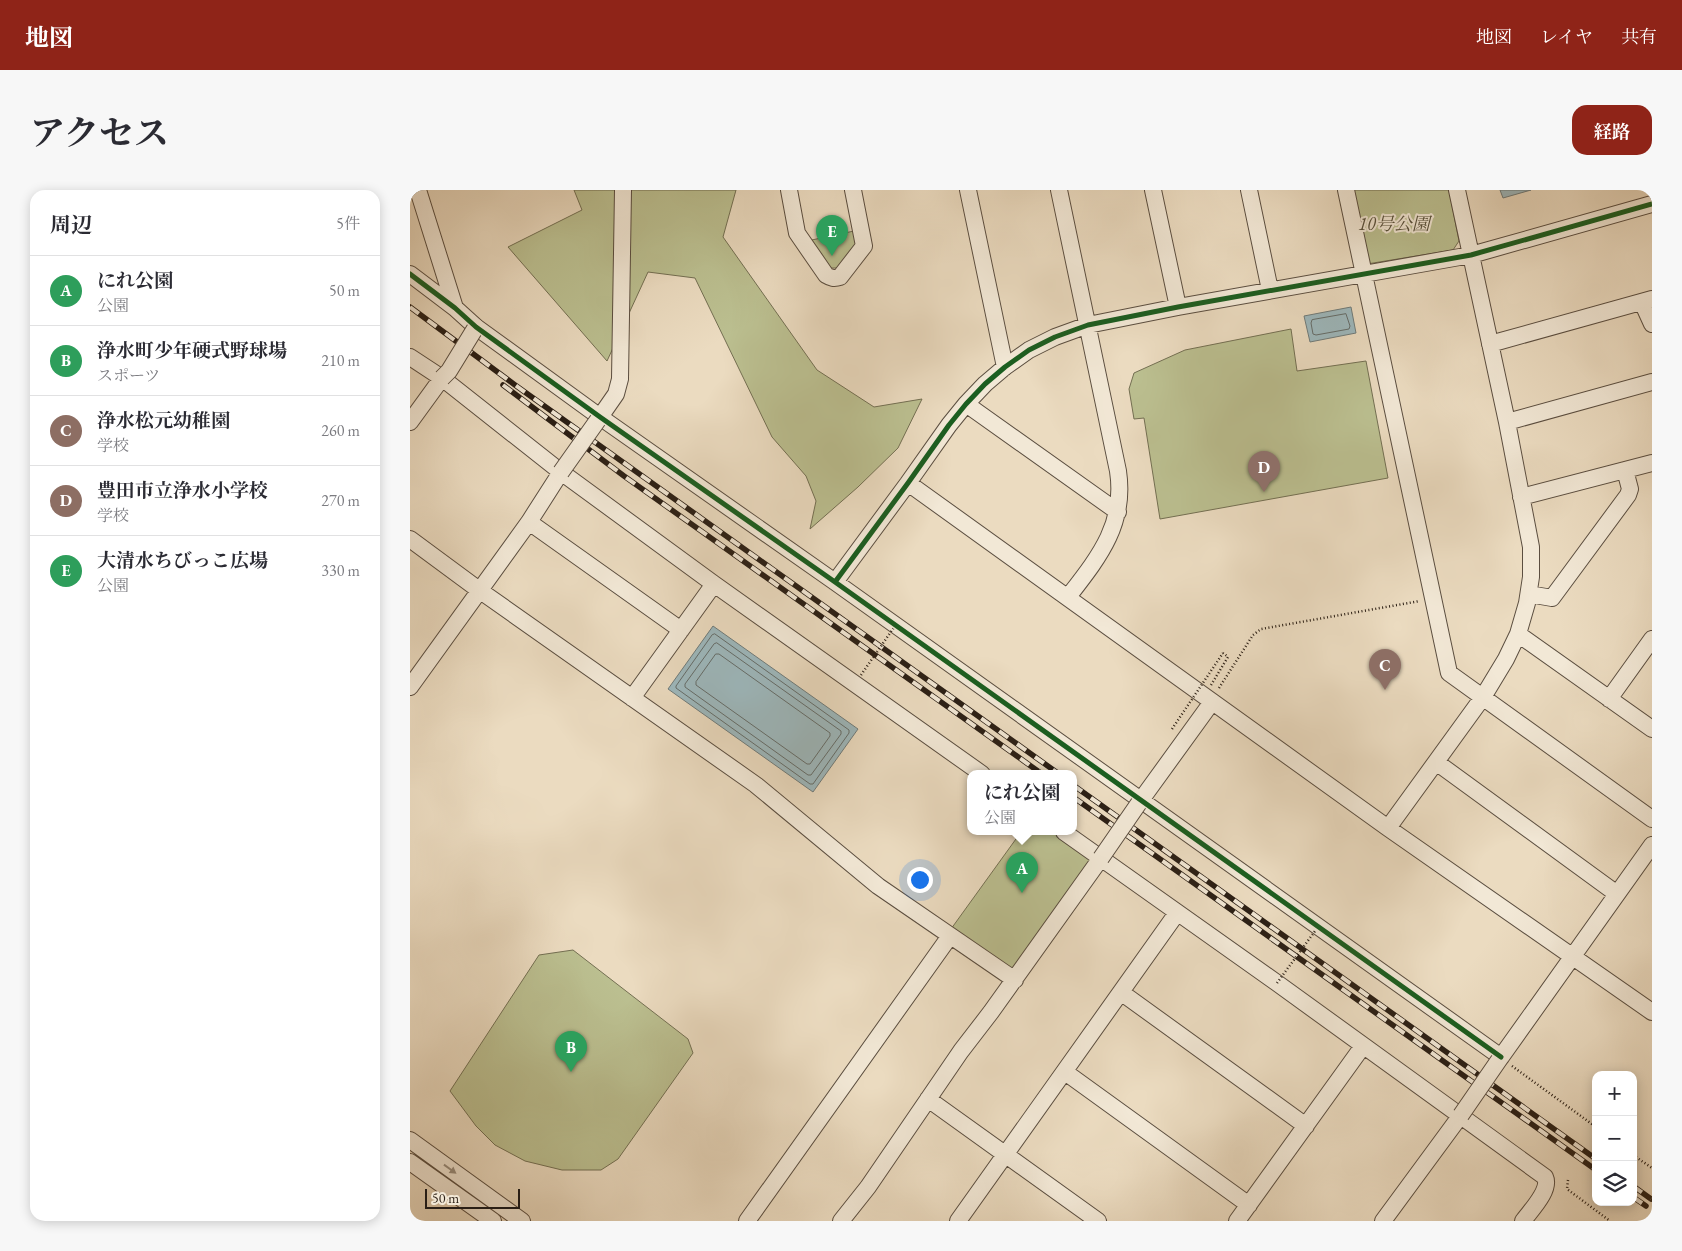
<!DOCTYPE html>
<html lang="ja">
<meta charset="utf-8">
<style>
:root{--surface:#fff;--page:#f7f7f7;--text:#2b2b33;--muted:#7c7c81;--line:#e1e1e2;--accent:#8f2418}
body{margin:0;font-family:"EB Garamond","Noto Serif JP",serif;background:var(--page);color:var(--text)}
.controls{position:absolute;right:15px;bottom:15px;display:grid;overflow:hidden;border-radius:10px;box-shadow:0 2px 12px #0003}
.controls button{width:45px;height:45px;display:grid;place-items:center;padding:0;border:0;border-bottom:1px solid var(--line);background:var(--surface);color:var(--text);font:25px sans-serif}
.scale{position:absolute;left:15px;bottom:12px;width:95px;box-sizing:border-box;padding-left:5px;border:2px solid #2b1f15;border-top:0;font-size:14px;line-height:18px;white-space:nowrap;color:#2b1f15;-webkit-text-stroke:4px #f2e8d6;paint-order:stroke}
.you{position:absolute;left:509px;top:689px;width:18px;height:18px;margin:-12px;border:4px solid #fff;border-radius:50%;background:#1a73e8;box-shadow:0 0 0 8px #1a73e833}
.badge{display:grid;place-items:center;width:32px;height:32px;border-radius:50%;background:var(--accent);color:#fff;font-size:16px;font-weight:700}
.pin{position:absolute;translate:-50% -41px;filter:drop-shadow(0 1px 2px #0008)}
.pin::after{content:'';position:absolute;top:26px;width:18px;height:15px;background:inherit;clip-path:polygon(0 0,100% 0,50% 100%)}
.popup{position:absolute;left:557px;top:580px;width:110px;height:65px;box-sizing:border-box;display:grid;place-content:center;border-radius:10px;background:var(--surface);filter:drop-shadow(0 1px 4px #0005);font-size:16px;white-space:nowrap;color:var(--muted)}
.popup b{font-size:19px;color:var(--text)}
.popup::after{content:'';position:absolute;left:50%;top:100%;margin-left:-10px;border:10px solid transparent;border-top-color:var(--surface)}
.list{margin:0;padding:0;list-style:none}
h2{display:flex;justify-content:space-between;align-items:center;height:65px;margin:0;padding:0 20px;font-size:21px}
h2 small{font-size:16px;font-weight:400;color:var(--muted)}
.list li{display:grid;grid-template-columns:32px 1fr auto;gap:15px;align-items:center;box-sizing:border-box;height:70px;padding:0 20px;border-top:1px solid var(--line)}
.list b{display:block;font-size:19px;white-space:nowrap}
.list p{margin:0;font-size:16px;white-space:nowrap;color:var(--muted)}
.list em{font-size:16px;font-style:normal;color:var(--muted)}
.icon{flex:none;width:28px;height:28px;fill:none;stroke:currentColor;stroke-width:2;stroke-linecap:round;stroke-linejoin:round}
.map{position:relative;flex:none;width:1242px;height:1031px;overflow:hidden;border-radius:15px}
header{display:flex;align-items:center;gap:30px;box-sizing:border-box;height:70px;padding:0 25px;background:var(--accent);color:#fff}
header strong{font-size:24px}
nav{display:flex;gap:28px;margin-inline-start:auto;font-size:18px}
.intro{display:flex;align-items:center;justify-content:space-between;box-sizing:border-box;height:120px;padding:0 30px}
h1{margin:0;font-size:35px}
.button{padding:12px 22px;border-radius:15px;background:var(--accent);color:#fff;font-size:18px;font-weight:700}
main{display:flex;gap:30px;padding:0 30px}
aside{flex:1;background:var(--surface);border-radius:15px;box-shadow:0 2px 12px #0003}
.map>svg:first-child{display:block}
</style>
<header>
<strong>地図</strong>
<nav><a>地図</a><a>レイヤ</a><a>共有</a></nav>
</header>
<div class="intro"><h1>アクセス</h1><a class="button">経路</a></div>
<main>
<aside>
<h2>周辺<small>5件</small></h2>
<ul class="list">
<li><span class="badge" style="background:#2e9e5b">A</span><div><b>にれ公園</b><p>公園</p></div><em>50 m</em></li>
<li><span class="badge" style="background:#2e9e5b">B</span><div><b>浄水町少年硬式野球場</b><p>スポーツ</p></div><em>210 m</em></li>
<li><span class="badge" style="background:#8d6e63">C</span><div><b>浄水松元幼稚園</b><p>学校</p></div><em>260 m</em></li>
<li><span class="badge" style="background:#8d6e63">D</span><div><b>豊田市立浄水小学校</b><p>学校</p></div><em>270 m</em></li>
<li><span class="badge" style="background:#2e9e5b">E</span><div><b>大清水ちびっこ広場</b><p>公園</p></div><em>330 m</em></li>
</ul>
</aside>
<div class="map">
<svg width="1242" height="1031" viewBox="0 0 1242 1031">
<rect width="100%" height="100%" fill="#ebdbc0"/>
<filter id="stains"><feTurbulence type="fractalNoise" baseFrequency=".004" numOctaves="4"/><feColorMatrix values="0 0 0 0 .2 0 0 0 0 .09 0 0 0 0 .02 0 0 0 .5 -.17"/></filter>
<radialGradient id="worn" r=".72"><stop offset=".6" stop-color="#630" stop-opacity="0"/><stop offset="1" stop-color="#630" stop-opacity=".3"/></radialGradient>
<path fill="#bbbf90" stroke="#736f52" d="M 164,0 L 326,0 L 313,47 L 407,180 L 464,217 L 512,209 L 488,258 L 448,297 L 400,339 L 406,311 L 396,286 L 362,247 L 285,88 L 238,82 L 197,171 L 98,57 L 172,20 Z
M 941,0 L 1039,0 L 1049,51 L 1043,60 L 957,74 Z
M 444,41 L 447,54 L 427,78 L 416,78 L 397,51 Z
M 881,139 L 887,181 L 956,171 L 978,288 L 750,329 L 734,228 L 724,229 L 719,199 L 724,183 L 775,160 Z
M 611,642 L 646,642 L 683,668 L 602,781 L 541,739 Z
M 163,760 L 278,849 L 283,863 L 208,969 L 191,980 L 152,980 L 115,971 L 85,955 L 66,936 L 40,901 L 129,765 Z"/>
<path fill="#9db8bd" stroke="#6f7b7a" d="M 1090,0 L 1121,0 L 1093,8 Z
M 941,117 L 946,143 L 900,152 L 894,126 Z
M 303,436 L 448,539 L 403,602 L 258,499 Z"/>
<g fill="none" stroke-linecap="round" stroke-linejoin="round">
<path stroke="#646c69" stroke-width="1" d="M 936,124 L 940,136 L 939,139 L 906,145 L 903,144 L 901,133 L 902,130 Z
M 305,444 L 439,540 L 439,543 L 403,594 L 400,594 L 266,498 L 266,496 L 302,445 Z
M 307,453 L 431,541 L 431,544 L 401,585 L 398,585 L 275,497 L 275,494 L 304,454 Z
M 306,464 L 309,464 L 420,543 L 420,546 L 400,574 L 397,574 L 286,495 L 286,492 Z"/>
<defs>
<path id="minor" d="M 8,0 L 45,118
M 379,0 L 387,43 L 416,85 C 421,88 424,89 430,87 L 454,56 L 443,0
M 558,0 L 595,177
M 649,0 L 708,281 C 716,334 689,367 658,407
M 743,0 L 768,117
M 839,0 L 860,100
M 936,0 L 1039,483 L 1242,629
M 0,84 L 45,118 L 66,137 L 190,227 L 425,392 L 1091,867 L 1242,655
M 1232,112 L 1242,134
M 1080,154 L 1242,109
M 0,167 L 32,188 L 151,282 L 304,394 L 572,584
M 556,214 L 708,322
M 190,227 L 206,204 L 210,189 L 213,0
M 0,232 L 32,188
M 1097,232 L 1242,192
M 498,293 L 978,638 L 1242,822
M 1111,307 L 1242,273
M 119,332 L 271,440
M 0,349 L 69,400 L 346,595 L 468,696 L 605,790
M 425,392 L 498,293 L 539,235 L 556,214 L 575,194 L 595,177 L 619,160 L 645,147 L 678,135 L 768,117 L 1061,65 L 1242,14
M 1119,404 L 1142,408 L 1218,305 L 1220,299 L 1215,280
M 1108,444 L 1242,539
M 0,497 L 119,332 L 151,282
M 222,508 L 304,394
M 1199,509 L 1242,449
M 1026,572 L 1207,704
M 731,610 L 802,512
M 978,638 L 1073,507 L 1096,469 L 1108,444 L 1117,413 L 1121,387 L 1121,357 L 1097,232 L 1047,0
M 654,642 L 867,793 L 1135,987 C 1141,1000 1121,1020 1113,1031
M 712,803 L 896,936
M 655,882 L 839,1015
M 518,909 L 688,1031
M 0,950 L 112,1031
M 0,972 L 83,1031
M 337,1031 L 540,746
M 431,1031 L 458,997 L 551,861 L 581,822 L 691,668
M 548,1031 L 767,723
M 827,1031 L 953,856
M 973,1031 L 1051,925"/>
</defs>
<use href="#minor" stroke="#5b4e40" stroke-width="18"/>
<path stroke="#2b1f15" stroke-width="2.5" stroke-dasharray="1 2.5" stroke-linecap="butt" d="M 801,495 L 818,467 L 813,463
M 809,498 L 843,445 L 851,439 L 1010,411
M 1102,876 L 1186,937
M 1223,965 L 1242,978
M 1158,990 L 1157,999 L 1200,1031"/>
<use href="#minor" stroke="#f2e8d6" stroke-width="16"/>
<defs>
<path id="rail" d="M 0,117 L 105,195 L 649,584
M 93,195 L 214,286 L 632,584
M 663,595 L 1186,969
M 663,607 L 1186,980
M 1223,996 L 1241,1009
M 1223,1007 L 1236,1016"/>
</defs>
<use href="#rail" stroke="#2b1f15" stroke-width="5.5"/>
<use href="#rail" stroke="#f2e8d6" stroke-width="4" stroke-dasharray="11" stroke-linecap="butt"/>
<defs>
<path id="minor-bridge" d="M 32,188 L 39,181 L 66,137
M 151,282 L 190,227
M 691,668 L 731,610
M 1051,925 L 1091,867"/>
</defs>
<use href="#minor-bridge" stroke="#5b4e40" stroke-width="18" stroke-linecap="butt"/>
<path stroke="#2b1f15" stroke-width="2.5" stroke-dasharray="1 2.5" stroke-linecap="butt" d="M 451,485 L 485,436
M 762,539 L 813,463
M 867,793 L 908,737"/>
<use href="#minor-bridge" stroke="#f2e8d6" stroke-width="16"/>
<defs>
<path id="cycleway" d="M 0,84 L 45,118 L 66,137 L 190,227 L 425,392 L 1091,867
M 425,392 L 498,293 L 539,235 L 556,214 L 575,194 L 595,177 L 619,160 L 645,147 L 678,135 L 768,117 L 1061,65 L 1242,14"/>
</defs>
<use href="#cycleway" stroke="#f2e8d6" stroke-width="8"/>
<use href="#cycleway" stroke="#1b5e20" stroke-width="5"/>
</g>
<defs><path id="oneway-solid" d="M-6-.8H1V-3.2L6.5 0L1 3.2V.8H-6Z" transform="scale(1.25)"/></defs>
<use fill="#988e7f" href="#oneway-solid" transform="translate(40 979) rotate(36)"/>
<g text-anchor="middle" stroke-width="4" stroke-linejoin="round" paint-order="stroke">
<g font-size="18" font-style="italic" fill="#564f3a" stroke="#f2e8d6">
<text x="984" y="40">10号公園</text>
</g>
</g>
<rect width="100%" height="100%" filter="url(#stains)"/>
<rect width="100%" height="100%" fill="url(#worn)"/>
</svg>
<div class="controls">
<button>+</button>
<button>−</button>
<button><svg class="icon" aria-label="layers" viewBox="0 0 24 24"><path d="M12 4l9 5-9 5-9-5zM3 14l9 5 9-5"/></svg></button>
</div>
<div class="scale">50 m</div>
<div class="you"></div>
<div class="pin badge" style="left:612px;top:703px;background:#2e9e5b">A</div>
<div class="popup"><b>にれ公園</b>公園</div>
<div class="pin badge" style="left:161px;top:882px;background:#2e9e5b">B</div>
<div class="pin badge" style="left:975px;top:500px;background:#8d6e63">C</div>
<div class="pin badge" style="left:854px;top:302px;background:#8d6e63">D</div>
<div class="pin badge" style="left:422px;top:66px;background:#2e9e5b">E</div>
</div>
</main>
